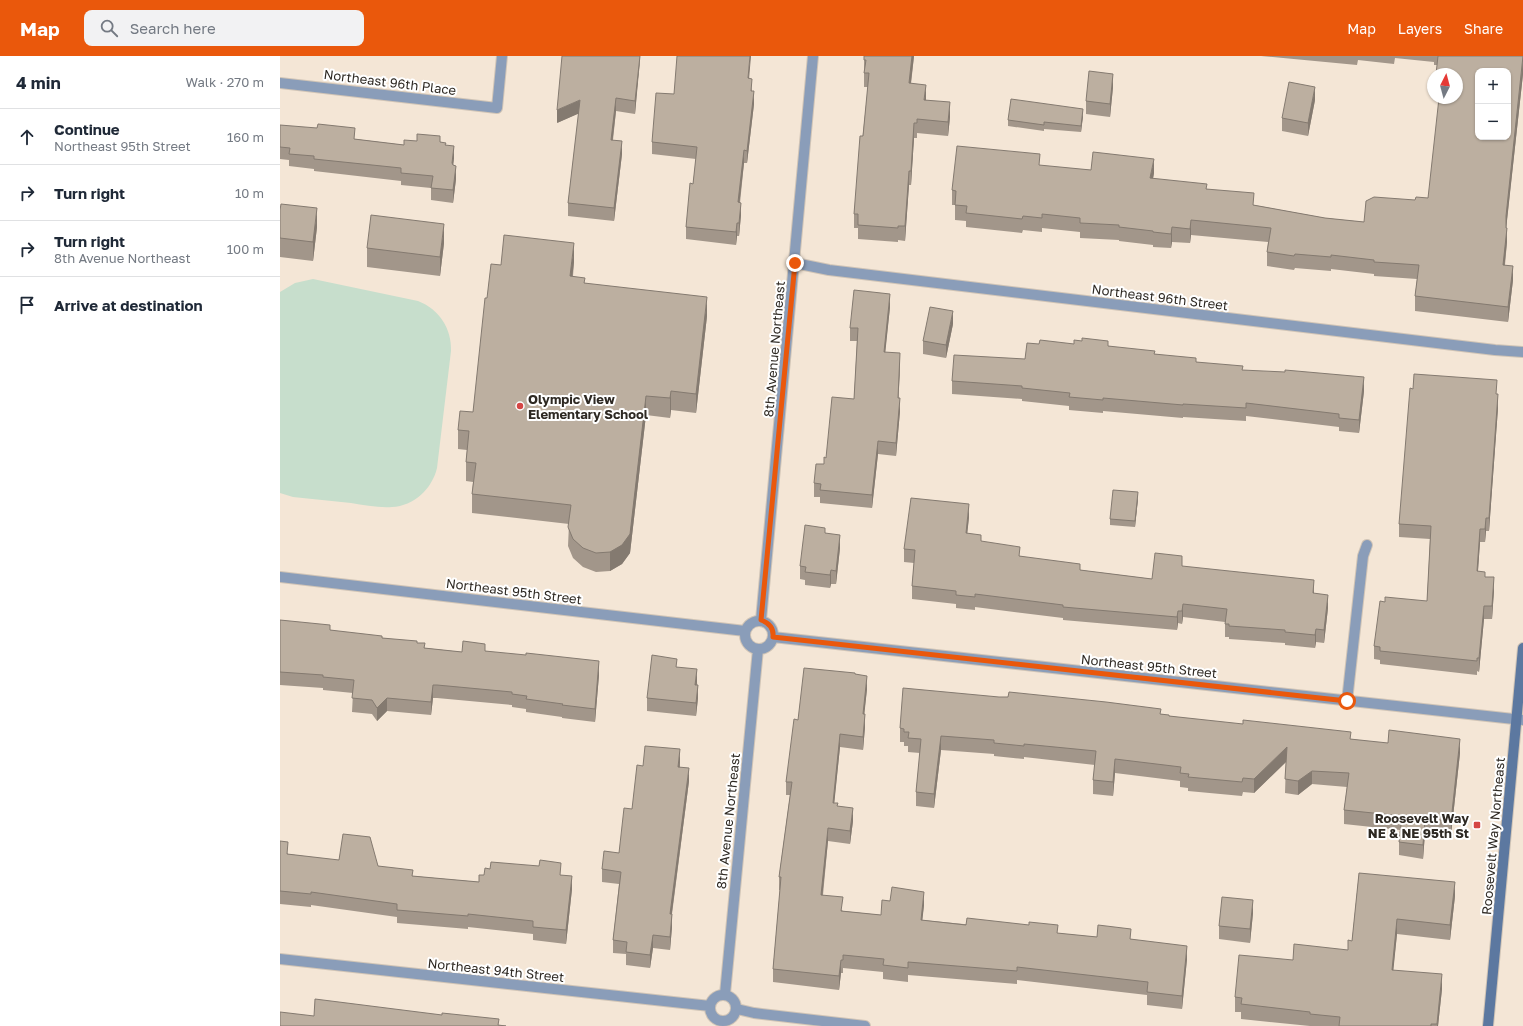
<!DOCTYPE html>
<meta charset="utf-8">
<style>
:root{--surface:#fff;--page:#f2f2f3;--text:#1f2937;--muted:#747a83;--line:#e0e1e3;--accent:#ea580c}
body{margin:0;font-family:"Golos Text",sans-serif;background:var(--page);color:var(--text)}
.controls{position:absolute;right:12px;top:12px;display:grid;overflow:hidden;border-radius:8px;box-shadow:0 1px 3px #0004}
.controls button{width:36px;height:36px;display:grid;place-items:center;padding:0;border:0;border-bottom:1px solid var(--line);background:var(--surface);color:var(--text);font:20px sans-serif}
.compass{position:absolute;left:1147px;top:12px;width:36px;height:36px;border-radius:50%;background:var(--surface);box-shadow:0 1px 3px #0004;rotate:6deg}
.stop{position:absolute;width:12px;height:12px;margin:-9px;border:3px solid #ea580c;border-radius:50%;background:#fff}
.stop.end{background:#ea580c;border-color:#fff;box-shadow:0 1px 4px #0008}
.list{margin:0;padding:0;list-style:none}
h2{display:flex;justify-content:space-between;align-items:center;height:52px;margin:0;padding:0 16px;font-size:17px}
h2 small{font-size:13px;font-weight:400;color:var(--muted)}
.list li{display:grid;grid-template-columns:26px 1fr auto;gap:12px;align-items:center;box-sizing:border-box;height:56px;padding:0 16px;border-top:1px solid var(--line)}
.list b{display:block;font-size:15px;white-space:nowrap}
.list p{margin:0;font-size:13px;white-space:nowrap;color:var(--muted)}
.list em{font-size:13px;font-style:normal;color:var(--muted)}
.icon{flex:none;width:22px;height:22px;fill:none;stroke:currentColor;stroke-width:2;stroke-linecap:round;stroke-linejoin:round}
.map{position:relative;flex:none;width:1243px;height:970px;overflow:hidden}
header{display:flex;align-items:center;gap:24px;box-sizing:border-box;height:56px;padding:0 20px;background:var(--accent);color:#fff}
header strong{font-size:19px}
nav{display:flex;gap:22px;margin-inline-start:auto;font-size:14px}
.search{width:280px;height:36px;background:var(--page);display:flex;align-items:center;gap:10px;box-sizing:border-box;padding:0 14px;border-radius:8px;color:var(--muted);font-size:15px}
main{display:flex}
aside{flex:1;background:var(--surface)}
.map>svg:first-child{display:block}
</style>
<header>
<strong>Map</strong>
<div class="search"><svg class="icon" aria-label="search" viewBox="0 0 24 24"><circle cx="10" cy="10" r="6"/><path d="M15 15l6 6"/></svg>Search here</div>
<nav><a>Map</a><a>Layers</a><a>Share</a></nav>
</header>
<main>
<aside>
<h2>4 min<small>Walk · 270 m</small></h2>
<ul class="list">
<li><svg class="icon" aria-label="ahead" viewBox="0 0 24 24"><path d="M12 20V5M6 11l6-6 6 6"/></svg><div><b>Continue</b><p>Northeast 95th Street</p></div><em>160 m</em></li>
<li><svg class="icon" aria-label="right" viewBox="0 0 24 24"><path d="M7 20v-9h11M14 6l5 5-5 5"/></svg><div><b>Turn right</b></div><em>10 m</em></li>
<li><svg class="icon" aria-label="right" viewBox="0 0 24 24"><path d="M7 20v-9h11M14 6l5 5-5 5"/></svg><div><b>Turn right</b><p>8th Avenue Northeast</p></div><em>100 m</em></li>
<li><svg class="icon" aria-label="arrive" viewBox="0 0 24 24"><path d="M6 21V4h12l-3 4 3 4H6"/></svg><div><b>Arrive at destination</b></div></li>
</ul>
</aside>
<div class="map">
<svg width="1243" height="970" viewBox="0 0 1243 970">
<rect width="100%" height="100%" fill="#f4e6d6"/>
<path fill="#c7decc" d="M 33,223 L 138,245 C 159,253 172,273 171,295 L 157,412 C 152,433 134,450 112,451 C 99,452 84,449 71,447 C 52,445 32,443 13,441 L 0,437 L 0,236 L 15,227 Z"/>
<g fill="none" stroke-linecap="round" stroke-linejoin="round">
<defs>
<path id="lane" d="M 1067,645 L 1083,500 L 1087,489"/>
<path id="street" d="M 0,27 L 217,52 L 222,0
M 515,207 L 549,214 L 1215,294 L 1243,296
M 0,521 L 465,575
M 481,564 L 533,0
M465 579a14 14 0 1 1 28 0a14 14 0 1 1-28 0Z
M 493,581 L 1243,664
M 0,903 L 430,950
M 445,938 L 478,593
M430 952a13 13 0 1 1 26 0a13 13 0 1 1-26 0Z
M 457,953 L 474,957 L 585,970"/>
<path id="secondary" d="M 1208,970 L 1243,592"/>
</defs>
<use href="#lane" stroke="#d0c4b6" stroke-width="12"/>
<use href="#street" stroke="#d0c4b6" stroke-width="12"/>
<use href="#secondary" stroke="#d0c4b6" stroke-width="12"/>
<use href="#lane" stroke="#8a9db9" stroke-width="10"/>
<use href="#street" stroke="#8a9db9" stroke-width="10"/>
<use href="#secondary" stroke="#5c78a0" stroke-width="10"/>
</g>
<path fill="#a2968a" d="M 360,0 L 355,58 L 336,55 L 333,84 L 342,98 L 334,165 L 288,160 L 288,147 L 299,57 L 277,67 Z
M 634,0 L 631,28 L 646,44 L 670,61 L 668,80 L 637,77 L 637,82 L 634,82 L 631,129 L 629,129 L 625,185 L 618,184 L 618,186 L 578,183 L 578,172 L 574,172 L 574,158 L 588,31 L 584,31 L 584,4 Z
M 981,0 L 1243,0 L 1243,18 L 1226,172 L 1227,186 L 1225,209 L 1233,224 L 1228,266 L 1135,255 L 1135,240 L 1137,223 L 1094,220 L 1094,218 L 1051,213 L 1051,215 L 1015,212 L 1014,214 L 987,210 L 987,196 L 988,186 L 911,179 L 910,187 L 892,186 L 891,192 L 873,191 L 873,189 L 839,185 L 839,184 L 800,182 L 800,176 L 762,172 L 762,176 L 743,174 L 742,177 L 686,171 L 686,165 L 675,164 L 675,149 L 672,149 L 672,134 L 760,110 L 811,114 L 874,117 L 873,123 L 927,133 L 974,149 L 1045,162 L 1084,166 L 1135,144 L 1148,142 L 1177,42 L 1157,9 L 1154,9 L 1154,6 L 1115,2 L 1114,8 L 1078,4 L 1077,9 Z
M 469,22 L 472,35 L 474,48 L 467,107 L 464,107 L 460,147 L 461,159 L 459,180 L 457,180 L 456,189 L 406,183 L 406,171 L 413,128 L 416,103 L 372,98 L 372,86 L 394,38 Z
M 833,31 L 830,61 L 806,58 L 806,45 Z
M 1035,44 L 1028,80 L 1002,75 L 1002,62 Z
M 803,60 L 801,76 L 764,73 L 764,75 L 728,70 L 728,64 Z
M 0,69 L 75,83 L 124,89 L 137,85 L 160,86 L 166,89 L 174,102 L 173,109 L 176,123 L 173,147 L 151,144 L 151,132 L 121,129 L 121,125 L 34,115 L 34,113 L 9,110 L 9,104 L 0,103 Z
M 0,154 L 37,171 L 33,205 L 0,201 Z
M 164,187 L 160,220 L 87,211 L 87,192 Z
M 294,206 L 293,220 L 305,227 L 427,260 L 416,357 L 391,354 L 390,362 L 366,359 L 350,497 L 342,508 L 330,515 L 316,516 L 303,511 L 293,502 L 288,490 L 289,468 L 192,457 L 192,438 L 193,426 L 186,425 L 186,406 L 187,394 L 178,393 L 178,374 L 193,356 L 221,209 Z
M 610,251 L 605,296 L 620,310 L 618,342 L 620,355 L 616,400 L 598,398 L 592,452 L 540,447 L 540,441 L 534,441 L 534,427 L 544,408 L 574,343 L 577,285 L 570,285 L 570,272 Z
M 673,268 L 666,302 L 643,298 L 643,285 Z
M 759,288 L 794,288 L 828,290 L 875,298 L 916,306 L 1084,335 L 1079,377 L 1059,375 L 1059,371 L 966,360 L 966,365 L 903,361 L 903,362 L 823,355 L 823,357 L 789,354 L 789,350 L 742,345 L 742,343 L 672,338 L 672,325 L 745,303 Z
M 1217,338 L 1218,352 L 1209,475 L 1206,475 L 1205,486 L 1200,486 L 1198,515 L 1205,521 L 1214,534 L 1212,563 L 1204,563 L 1199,616 L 1197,615 L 1197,619 L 1100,608 L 1100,604 L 1094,603 L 1094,590 L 1105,546 L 1147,545 L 1150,483 L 1119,481 L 1119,468 Z
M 858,443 L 855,471 L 830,469 L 830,463 Z
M 689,461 L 687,477 L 701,486 L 740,500 L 800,514 L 872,523 L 902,511 L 1034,538 L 1048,552 L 1044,587 L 1036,586 L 1035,592 L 1005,589 L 1005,587 L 949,583 L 949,581 L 945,581 L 945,566 L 903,561 L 902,568 L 898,567 L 897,574 L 783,564 L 783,562 L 695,551 L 695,554 L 676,552 L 676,548 L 632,543 L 632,530 L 634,507 L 624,506 L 624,493 Z
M 545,477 L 560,492 L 556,528 L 551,528 L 550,532 L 525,529 L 525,524 L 520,523 L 520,510 Z
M 0,564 L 50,574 L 137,587 L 145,592 L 182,596 L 205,595 L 319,619 L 315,666 L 282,662 L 282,661 L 246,656 L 246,653 L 232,651 L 232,649 L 157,642 L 153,642 L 151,659 L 107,655 L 97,665 L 92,658 L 72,656 L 73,637 L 43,634 L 43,632 L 0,629 Z
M 397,611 L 417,626 L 418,642 L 416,660 L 367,655 L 367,642 Z
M 575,618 L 587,633 L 584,658 L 585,671 L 583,694 L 560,691 L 554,747 L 573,765 L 570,788 L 548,785 L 543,839 L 563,855 L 601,859 L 644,849 L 642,864 L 817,881 L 851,883 L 907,903 L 902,953 L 867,949 L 867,939 L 737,924 L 737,928 L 628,919 L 628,926 L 603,923 L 603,916 L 563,912 L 563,917 L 561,917 L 559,934 L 493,926 L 493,913 L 500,834 L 499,834 L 499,821 L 510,739 L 506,739 L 506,726 L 518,664 Z
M 881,658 L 889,660 L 1180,697 L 1171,779 L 1145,777 L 1143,803 L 1119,799 L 1119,786 L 1120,774 L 1064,768 L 1064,754 L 1067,731 L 1032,728 L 1018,739 L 1005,737 L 1006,706 L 974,737 L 963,736 L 962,740 L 908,735 L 908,732 L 900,731 L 900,725 L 835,717 L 833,740 L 813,738 L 813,724 L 815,709 L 744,701 L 744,703 L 714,700 L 714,698 L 661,694 L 654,752 L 636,750 L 636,736 L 640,697 L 628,696 L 628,690 L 624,690 L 624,686 L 620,686 L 620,672 Z
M 400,706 L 400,711 L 409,725 L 392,858 L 392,871 L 390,894 L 373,892 L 370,912 L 346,909 L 346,898 L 333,897 L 333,884 L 339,828 L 322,826 L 322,813 L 339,797 L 352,753 L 363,710 Z
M 0,785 L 8,798 L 98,810 L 133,820 L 199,826 L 204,819 L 281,819 L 292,833 L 286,888 L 253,884 L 253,878 L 188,871 L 188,873 L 117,867 L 117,861 L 31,849 L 31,851 L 0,848 Z
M 1079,817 L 1175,840 L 1170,884 L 1117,878 L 1113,914 L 1162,933 L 1158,970 L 1030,970 L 961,963 L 961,956 L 955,956 L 955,941 L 1013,904 L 1068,894 L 1072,885 Z
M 973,857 L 970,887 L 939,883 L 939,870 Z"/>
<path fill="#847a70" d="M 360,0 L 360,5 L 355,58 L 355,45 Z
M 470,0 L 471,0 L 468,35 L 468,22 Z
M 632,0 L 634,0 L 629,42 L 629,27 Z
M 1243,4 L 1243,18 L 1226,174 L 1227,172 L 1227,186 L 1223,223 L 1223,209 L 1226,160 Z
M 833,18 L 833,31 L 830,61 L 830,48 Z
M 646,29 L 646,44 L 644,58 L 644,44 Z
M 1035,31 L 1035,44 L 1028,80 L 1028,67 Z
M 474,35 L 474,48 L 467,107 L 467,95 Z
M 336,42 L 336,55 L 331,97 L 331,84 Z
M 300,44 L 300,57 L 277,67 L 277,54 Z
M 670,46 L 670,61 L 668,80 L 668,66 Z
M 803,53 L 803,60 L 801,76 L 801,70 Z
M 634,67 L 634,82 L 631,129 L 631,115 Z
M 342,85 L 342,98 L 334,165 L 334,152 Z
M 174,90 L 174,102 L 172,119 L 172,107 Z
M 464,94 L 464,107 L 458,159 L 458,146 Z
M 874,103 L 874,117 L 870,137 L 870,122 Z
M 176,110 L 176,123 L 173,147 L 173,134 Z
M 629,115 L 629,129 L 625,185 L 625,170 Z
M 461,147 L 461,159 L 459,180 L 459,167 Z
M 37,152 L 37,171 L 33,205 L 33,186 Z
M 911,164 L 911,179 L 910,187 L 910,173 Z
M 457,167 L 457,180 L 456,189 L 456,176 Z
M 164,168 L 164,187 L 160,220 L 160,201 Z
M 892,171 L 892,186 L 891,192 L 891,178 Z
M 294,187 L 294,206 L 290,239 L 290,220 Z
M 1233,210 L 1233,224 L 1228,266 L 1228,251 Z
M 610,238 L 610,251 L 604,309 L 604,296 Z
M 427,241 L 427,260 L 416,357 L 416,338 Z
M 673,255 L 673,268 L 666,302 L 666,289 Z
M 620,297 L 620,310 L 618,355 L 618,342 Z
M 1084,321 L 1084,335 L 1079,377 L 1079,364 Z
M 391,335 L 391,354 L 390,362 L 390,342 Z
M 1218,338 L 1218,352 L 1209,475 L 1209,462 Z
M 366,340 L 366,359 L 350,497 L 342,508 L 330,515 L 330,496 Z
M 620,342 L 620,355 L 616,400 L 616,387 Z
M 598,385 L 598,398 L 592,452 L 592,439 Z
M 858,436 L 858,443 L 855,471 L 855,465 Z
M 689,448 L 689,461 L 686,490 L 686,477 Z
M 1206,462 L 1206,475 L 1205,486 L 1205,473 Z
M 1200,473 L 1200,486 L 1197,528 L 1197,515 Z
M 560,479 L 560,492 L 556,528 L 556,515 Z
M 551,514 L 551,528 L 550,532 L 550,519 Z
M 1214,521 L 1214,534 L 1212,563 L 1212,550 Z
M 1034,524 L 1034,537 L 1033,537 Z
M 1048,539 L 1048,552 L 1044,587 L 1044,574 Z
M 903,548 L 903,561 L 902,568 L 902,555 Z
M 1204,550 L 1204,563 L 1199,616 L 1199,602 Z
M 898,555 L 898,567 L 897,574 L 897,561 Z
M 1036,573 L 1036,586 L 1035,592 L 1035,579 Z
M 319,605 L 319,619 L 315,666 L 315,653 Z
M 417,613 L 417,626 L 415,642 L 415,629 Z
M 587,620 L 587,633 L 583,671 L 583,658 Z
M 153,629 L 153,642 L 151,659 L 151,646 Z
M 418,629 L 418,642 L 416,660 L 416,647 Z
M 107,642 L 107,655 L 97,665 L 97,652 Z
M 585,658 L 585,671 L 583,694 L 583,681 Z
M 560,678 L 560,691 L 553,760 L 553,747 Z
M 661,680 L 661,694 L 654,752 L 654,738 Z
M 1180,683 L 1180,697 L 1171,779 L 1171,765 Z
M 1007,691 L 1007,705 L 974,737 L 974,723 Z
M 400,693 L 400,706 L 398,724 L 398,711 Z
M 835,703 L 835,717 L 833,740 L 833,726 Z
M 409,712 L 409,725 L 390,871 L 390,858 Z
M 1032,715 L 1032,728 L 1018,739 L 1018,725 Z
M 573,752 L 573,765 L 570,788 L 570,775 Z
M 1145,763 L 1145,777 L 1143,803 L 1143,789 Z
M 548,772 L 548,785 L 541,852 L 541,839 Z
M 292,820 L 292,833 L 286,888 L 286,874 Z
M 1175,826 L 1175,840 L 1170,884 L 1170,869 Z
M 644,836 L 644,849 L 641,877 L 641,864 Z
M 973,844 L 973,857 L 970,887 L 970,873 Z
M 392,858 L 392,871 L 390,894 L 390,881 Z
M 1117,863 L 1117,878 L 1112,928 L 1112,914 Z
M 373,879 L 373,892 L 370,912 L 370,899 Z
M 907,890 L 907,903 L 902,953 L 902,940 Z
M 561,904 L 561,917 L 559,934 L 559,920 Z
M 1162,918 L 1162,933 L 1158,970 L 1157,970 Z"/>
<path fill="#bcafa0" stroke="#847a70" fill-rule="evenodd" d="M 282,0 L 360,0 L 355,45 L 336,42 L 331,84 L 342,85 L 334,152 L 288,147 L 300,44 L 277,54 Z
M 397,0 L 470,0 L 468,22 L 472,23 L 471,35 L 474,35 L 467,95 L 464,94 L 458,146 L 461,147 L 459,167 L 457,167 L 456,176 L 406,171 L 410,127 L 413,128 L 417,91 L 372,86 L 376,37 L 394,38 Z
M 584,0 L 632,0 L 629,27 L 646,29 L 644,44 L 670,46 L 668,66 L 637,63 L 637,67 L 634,67 L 631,115 L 629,115 L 625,170 L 618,170 L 618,172 L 578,169 L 578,158 L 574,158 L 580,80 L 583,80 L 589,17 L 584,17 L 586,4 L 584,4 Z
M 1158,0 L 1243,0 L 1226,160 L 1226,172 L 1227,172 L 1223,209 L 1233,210 L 1228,251 L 1135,240 L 1139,209 L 1094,206 L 1094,204 L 1051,199 L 1051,201 L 1015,198 L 1014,200 L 987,196 L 991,172 L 911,164 L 910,173 L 892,171 L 891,178 L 873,176 L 873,175 L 839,171 L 839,169 L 800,167 L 800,162 L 762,158 L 762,162 L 743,160 L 742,163 L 686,157 L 687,150 L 675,149 L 676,135 L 672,134 L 677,90 L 760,98 L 759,109 L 811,114 L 813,96 L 874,103 L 870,122 L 927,128 L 926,133 L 974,137 L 973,149 L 1045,162 L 1084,166 L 1086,145 L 1094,141 L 1135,144 L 1136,141 L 1148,142 L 1159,42 L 1177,42 L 1177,18 L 1156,18 ZM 1198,15 L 1228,15 L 1228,81 L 1198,81 Z
M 809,15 L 833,18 L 830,48 L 806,45 Z
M 1009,26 L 1035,31 L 1028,67 L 1002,62 Z
M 731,43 L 803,53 L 801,70 L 764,66 L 764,69 L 728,64 Z
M 38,68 L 75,72 L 74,83 L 124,89 L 124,84 L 137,85 L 137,78 L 160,80 L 160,86 L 166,87 L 165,89 L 174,90 L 172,107 L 173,109 L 176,110 L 173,134 L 151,132 L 153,120 L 121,117 L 121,112 L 34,103 L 34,100 L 9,98 L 10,92 L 0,91 L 0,69 L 37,72 Z
M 1,148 L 37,152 L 33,186 L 0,182 L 0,154 Z
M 91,159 L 164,168 L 160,201 L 87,192 Z
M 224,179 L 294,187 L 290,220 L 305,222 L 304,227 L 427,241 L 416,338 L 391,335 L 390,342 L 366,340 L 350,478 L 342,489 L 330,496 L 316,497 L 303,492 L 293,483 L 288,471 L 291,449 L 192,438 L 196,407 L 186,406 L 189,375 L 178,374 L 180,355 L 193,356 L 205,242 L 207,242 L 211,208 L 221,209 Z
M 574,234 L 610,238 L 604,296 L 620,297 L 618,342 L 620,342 L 616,387 L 598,385 L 592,439 L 540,434 L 541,428 L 534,427 L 536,408 L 544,408 L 544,401 L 546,402 L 552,341 L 574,343 L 578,272 L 570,272 Z
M 650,251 L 673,255 L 666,289 L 643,285 Z
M 802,282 L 828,285 L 828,290 L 875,295 L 874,298 L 916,302 L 916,306 L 963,310 L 962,314 L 1005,316 L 1005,314 L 1084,321 L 1079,364 L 1059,362 L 1059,358 L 966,347 L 966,352 L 903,348 L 903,349 L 823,342 L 823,344 L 789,341 L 790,337 L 742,332 L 742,330 L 672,325 L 674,299 L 745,303 L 747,287 L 759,288 L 760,284 L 794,288 L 794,284 L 802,285 Z
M 1134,318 L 1217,324 L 1216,338 L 1218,338 L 1209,462 L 1206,462 L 1205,473 L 1200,473 L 1197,515 L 1205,516 L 1205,521 L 1214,521 L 1212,550 L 1204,550 L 1199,602 L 1197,602 L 1197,605 L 1100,595 L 1100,591 L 1094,590 L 1100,545 L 1105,546 L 1105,541 L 1147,545 L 1151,470 L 1119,468 L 1130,332 L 1133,333 Z
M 833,434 L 858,436 L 855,465 L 830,463 Z
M 631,442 L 689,448 L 686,477 L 701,479 L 701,485 L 740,491 L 739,500 L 800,508 L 800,514 L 872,523 L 875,497 L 902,500 L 902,510 L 1034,524 L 1033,537 L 1048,539 L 1044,574 L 1036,573 L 1035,579 L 1005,576 L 1005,574 L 949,570 L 949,568 L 945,568 L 947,553 L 903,548 L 902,555 L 898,555 L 897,561 L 783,551 L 783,549 L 695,538 L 695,541 L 676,539 L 676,535 L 632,530 L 635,494 L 624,493 Z
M 525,469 L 545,472 L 545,477 L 560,479 L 556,515 L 551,514 L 550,519 L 525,516 L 526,511 L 520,510 Z
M 0,564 L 50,569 L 50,574 L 102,580 L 102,582 L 137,585 L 137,587 L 145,587 L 144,592 L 182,596 L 183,585 L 205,588 L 205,595 L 246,599 L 246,597 L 319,605 L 315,653 L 282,649 L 283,648 L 246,643 L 247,640 L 232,638 L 232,636 L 157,629 L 153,629 L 151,646 L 107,642 L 97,652 L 92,644 L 72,642 L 74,624 L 43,621 L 43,619 L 0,616 Z
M 372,599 L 397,603 L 396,611 L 417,613 L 415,629 L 418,629 L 416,647 L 367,642 Z
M 524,612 L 575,617 L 575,618 L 587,620 L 583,658 L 585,658 L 583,681 L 560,678 L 553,747 L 558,747 L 557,750 L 573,752 L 570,775 L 548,772 L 541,839 L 563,841 L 561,855 L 601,859 L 602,844 L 610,845 L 612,831 L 644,836 L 641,864 L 686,869 L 687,862 L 749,869 L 749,866 L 778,869 L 777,877 L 817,881 L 818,869 L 851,873 L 850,883 L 907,890 L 902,940 L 867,936 L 868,926 L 737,911 L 737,915 L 628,906 L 628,912 L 603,909 L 604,903 L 563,899 L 563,904 L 561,904 L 559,920 L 493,913 L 501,821 L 499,821 L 512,726 L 506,726 L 514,663 L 518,664 Z
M 623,632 L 719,641 L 728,641 L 729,636 L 826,646 L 881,653 L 880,658 L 889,659 L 889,660 L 963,668 L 963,664 L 1071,676 L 1070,683 L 1108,687 L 1109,674 L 1180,683 L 1171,765 L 1145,763 L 1143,789 L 1119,786 L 1122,760 L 1064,754 L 1069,717 L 1032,715 L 1018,725 L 1005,723 L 1007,691 L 974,723 L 963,722 L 962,726 L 908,721 L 909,718 L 900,717 L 901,711 L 835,703 L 833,726 L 813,724 L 816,695 L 744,688 L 744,690 L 714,687 L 714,684 L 661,680 L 654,738 L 636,736 L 641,683 L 628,682 L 629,676 L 624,676 L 624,673 L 620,672 Z
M 365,690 L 400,693 L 398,711 L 409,712 L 390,858 L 392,858 L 390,881 L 373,879 L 370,899 L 346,896 L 347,886 L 333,884 L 341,816 L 322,813 L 324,795 L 339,797 L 344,752 L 352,753 L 357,709 L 363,710 Z
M 63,778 L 90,781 L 98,810 L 133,814 L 132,820 L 199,826 L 199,819 L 204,819 L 205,812 L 210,813 L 211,806 L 259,810 L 260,804 L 281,807 L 280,819 L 292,820 L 286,874 L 253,871 L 253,865 L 188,858 L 188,860 L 117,854 L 117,848 L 31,836 L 31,838 L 0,835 L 0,785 L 8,786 L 7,798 L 59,804 Z
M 1079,817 L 1175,826 L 1170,869 L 1117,863 L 1112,914 L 1162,918 L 1157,968 L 1151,968 L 1151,970 L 1059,970 L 1060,961 L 1030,958 L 1030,956 L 961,948 L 962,942 L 955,941 L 959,899 L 1013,904 L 1014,888 L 1068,894 L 1068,884 L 1072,885 Z
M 942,841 L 973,844 L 970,873 L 939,870 Z
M 35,943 L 162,959 L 162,957 L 219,963 L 218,969 L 226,970 L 0,970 L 0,956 L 34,960 Z"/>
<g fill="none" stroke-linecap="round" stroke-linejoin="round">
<path stroke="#ea580c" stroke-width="5" d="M 515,207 L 481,564 C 489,567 494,572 493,581 L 1067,645"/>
</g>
<g fill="#d54645" stroke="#fff" stroke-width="1.5">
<circle cx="240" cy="350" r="4"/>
<rect x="1193" y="765" width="8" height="8" rx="2"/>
</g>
<g text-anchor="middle" stroke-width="4" stroke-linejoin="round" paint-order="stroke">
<g font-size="13" fill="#2e2923" stroke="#fff">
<text transform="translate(110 26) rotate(7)" y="5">Northeast 96th Place</text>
<text transform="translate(880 241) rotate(7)" y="5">Northeast 96th Street</text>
<text transform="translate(494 293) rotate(-85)" y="5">8th Avenue Northeast</text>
<text transform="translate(234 535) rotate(7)" y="5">Northeast 95th Street</text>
<text transform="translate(869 610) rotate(6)" y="5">Northeast 95th Street</text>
<text transform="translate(448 765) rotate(-84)" y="5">8th Avenue Northeast</text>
<text transform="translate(1213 780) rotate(-85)" y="5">Roosevelt Way Northeast</text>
<text transform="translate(216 914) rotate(6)" y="5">Northeast 94th Street</text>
</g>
<g font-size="13" font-weight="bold" fill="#2e2923" stroke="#fff" text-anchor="start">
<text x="248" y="348">Olympic View<tspan x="248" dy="15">Elementary School</tspan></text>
<text x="1189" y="767" text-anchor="end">Roosevelt Way<tspan x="1189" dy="15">NE &amp; NE 95th St</tspan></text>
</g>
</g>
</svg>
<div class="controls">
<button>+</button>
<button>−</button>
</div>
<svg class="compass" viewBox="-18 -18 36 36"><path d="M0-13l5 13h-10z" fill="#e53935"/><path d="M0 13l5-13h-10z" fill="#747a83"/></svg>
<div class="stop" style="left:1067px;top:645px"></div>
<div class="stop end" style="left:515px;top:207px"></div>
</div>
</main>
